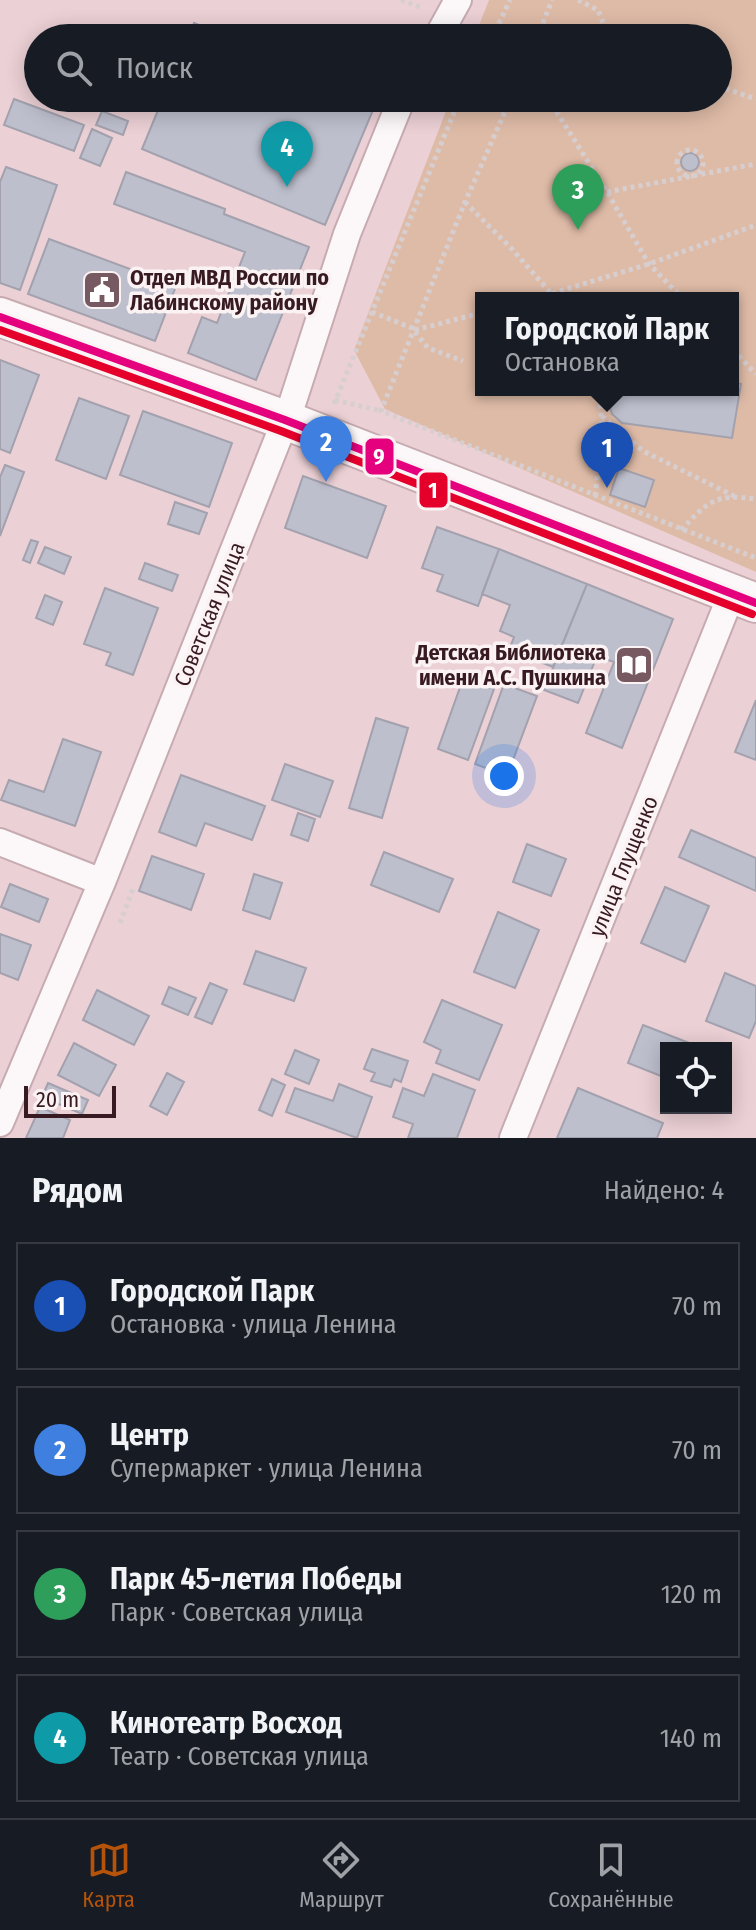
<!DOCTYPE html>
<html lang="ru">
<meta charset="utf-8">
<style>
:root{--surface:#171b24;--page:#20242c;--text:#f1f3f6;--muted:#9ea1a6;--line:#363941;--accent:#b45309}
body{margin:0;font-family:"Fira Sans Condensed",sans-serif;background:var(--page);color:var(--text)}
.controls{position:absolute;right:24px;bottom:24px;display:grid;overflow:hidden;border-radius:0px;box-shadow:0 4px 20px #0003}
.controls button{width:72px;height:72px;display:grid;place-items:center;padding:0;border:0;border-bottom:2px solid var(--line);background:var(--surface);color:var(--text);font:40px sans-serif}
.scale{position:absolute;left:24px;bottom:20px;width:92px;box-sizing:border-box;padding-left:8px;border:4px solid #381b22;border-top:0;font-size:22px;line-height:28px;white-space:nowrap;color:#381b22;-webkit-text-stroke:6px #fbf2f4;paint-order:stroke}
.you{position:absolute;left:504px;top:776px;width:28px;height:28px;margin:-20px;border:6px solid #fff;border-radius:50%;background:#1a73e8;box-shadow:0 0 0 12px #1a73e833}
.badge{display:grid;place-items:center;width:52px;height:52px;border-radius:50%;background:var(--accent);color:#fff;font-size:26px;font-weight:700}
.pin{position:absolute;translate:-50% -66px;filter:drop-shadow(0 2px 4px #0008)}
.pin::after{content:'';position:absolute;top:42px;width:28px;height:24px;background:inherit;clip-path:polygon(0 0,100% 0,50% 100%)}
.popup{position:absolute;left:475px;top:292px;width:264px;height:104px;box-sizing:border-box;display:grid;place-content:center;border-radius:0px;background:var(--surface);filter:drop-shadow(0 2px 6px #0005);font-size:26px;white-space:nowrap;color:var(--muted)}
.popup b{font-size:30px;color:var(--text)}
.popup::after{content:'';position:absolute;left:50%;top:100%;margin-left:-16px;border:16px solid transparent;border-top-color:var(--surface)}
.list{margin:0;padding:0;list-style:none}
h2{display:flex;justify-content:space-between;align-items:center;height:104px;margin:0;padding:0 32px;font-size:34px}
h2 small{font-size:26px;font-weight:400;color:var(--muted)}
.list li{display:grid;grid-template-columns:52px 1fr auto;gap:24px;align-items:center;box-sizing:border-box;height:128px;margin:0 16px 16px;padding:0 16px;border:2px solid var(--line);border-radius:0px}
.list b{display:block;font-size:30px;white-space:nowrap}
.list p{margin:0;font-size:26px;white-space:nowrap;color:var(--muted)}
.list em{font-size:26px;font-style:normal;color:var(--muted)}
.icon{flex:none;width:44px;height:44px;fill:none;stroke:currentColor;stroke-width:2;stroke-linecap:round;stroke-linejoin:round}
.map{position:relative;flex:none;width:756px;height:1138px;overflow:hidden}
.search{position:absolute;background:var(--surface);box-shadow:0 4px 20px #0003;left:24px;right:24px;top:24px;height:88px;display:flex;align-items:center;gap:20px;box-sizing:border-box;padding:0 28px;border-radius:44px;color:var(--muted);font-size:30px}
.sheet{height:680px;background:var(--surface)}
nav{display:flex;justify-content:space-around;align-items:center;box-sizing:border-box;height:112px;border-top:2px solid var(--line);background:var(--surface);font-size:22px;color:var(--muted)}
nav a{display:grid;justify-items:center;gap:4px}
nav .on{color:var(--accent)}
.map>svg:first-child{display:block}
</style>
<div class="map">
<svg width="756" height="1138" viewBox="0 0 756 1138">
<rect width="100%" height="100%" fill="#ebd0d5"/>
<path fill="#debba7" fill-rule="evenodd" d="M 489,0 L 756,0 L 756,572 L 385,409 L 354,350 L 451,98 L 718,98 L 718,38 L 474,38 ZM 481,298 L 733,298 L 733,390 L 481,390 Z"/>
<path fill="#bdbfcd" stroke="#a2a1ad" stroke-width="2" d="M 194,23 L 231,38 L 188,38 Z
M 163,98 L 378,98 L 325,225 L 142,149 Z
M 14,99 L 84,125 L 74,151 L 4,125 Z
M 102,111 L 128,121 L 123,135 L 96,125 Z
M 92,129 L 112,138 L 100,166 L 80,158 Z
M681 162a9 9 0 1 1 18 0a9 9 0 1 1-18 0Z
M 6,167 L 57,185 L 20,290 L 0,283 L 0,182 Z
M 126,172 L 225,209 L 224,214 L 309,247 L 256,380 L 188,353 L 202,317 L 217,323 L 245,252 L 114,204 Z
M 49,239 L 176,286 L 155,341 L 28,294 Z
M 0,360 L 39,375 L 10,453 L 0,449 Z
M 733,382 L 741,384 L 732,438 L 622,423 L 612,414 L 608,401 L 610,390 L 733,390 Z
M 79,398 L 129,416 L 106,479 L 56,460 Z
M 143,411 L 232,443 L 209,507 L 120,475 Z
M 5,465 L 24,472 L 0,536 L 0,477 Z
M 619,468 L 654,480 L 645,507 L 610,495 Z
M 303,476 L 386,506 L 367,558 L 285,528 Z
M 175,502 L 207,513 L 199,534 L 168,524 Z
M 437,527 L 499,549 L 478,606 L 437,591 L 443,575 L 422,568 Z
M 31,540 L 38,542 L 30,563 L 23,560 Z
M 45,547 L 71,557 L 64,574 L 38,563 Z
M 499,549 L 587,584 L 553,667 L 509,650 L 514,637 L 500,631 L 510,605 L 482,594 Z
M 145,563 L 178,575 L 172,591 L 139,579 Z
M 587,584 L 673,619 L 622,748 L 586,733 L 614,662 L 597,656 L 578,703 L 544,690 Z
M 105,588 L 158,608 L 133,675 L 106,665 L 111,653 L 84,644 Z
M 45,595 L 62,602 L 53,625 L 36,618 Z
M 463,679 L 494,689 L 468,760 L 438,749 Z
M 504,684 L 537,696 L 507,776 L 475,764 Z
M 756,700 L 756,760 L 735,752 Z
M 376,718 L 408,728 L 382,818 L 349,808 Z
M 63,739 L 101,752 L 75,826 L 1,800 L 9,780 L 44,792 Z
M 285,764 L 333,781 L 320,817 L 272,800 Z
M 181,775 L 265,806 L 252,840 L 205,823 L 196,846 L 159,832 Z
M 298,813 L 315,819 L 308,841 L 291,835 Z
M 691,830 L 756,858 L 756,891 L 679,857 Z
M 527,844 L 566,859 L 551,896 L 513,882 Z
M 384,852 L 453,879 L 439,912 L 371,885 Z
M 152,856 L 204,874 L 191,910 L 139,891 Z
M 254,874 L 282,883 L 270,919 L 243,910 Z
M 10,884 L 48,899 L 39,922 L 1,907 Z
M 665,887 L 709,906 L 685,962 L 641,943 Z
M 498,912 L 539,930 L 515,988 L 474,972 Z
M 0,934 L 31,945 L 18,980 L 0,973 Z
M 256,951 L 306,968 L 294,1001 L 244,984 Z
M 725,973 L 756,986 L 756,1021 L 749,1038 L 706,1021 Z
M 210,983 L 227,990 L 212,1024 L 195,1017 Z
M 169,987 L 196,998 L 188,1015 L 162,1004 Z
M 97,990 L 149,1016 L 134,1045 L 83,1020 Z
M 442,1000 L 502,1025 L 479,1080 L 436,1063 L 441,1050 L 424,1042 Z
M 643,1025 L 702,1048 L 666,1048 L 666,1078 L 628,1063 Z
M 74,1043 L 116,1065 L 99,1096 L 58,1075 Z
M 372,1049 L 408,1061 L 401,1082 L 394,1079 L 391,1087 L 371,1081 L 375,1073 L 364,1069 Z
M 295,1050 L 319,1060 L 309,1084 L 285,1074 Z
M 167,1073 L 184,1082 L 167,1115 L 150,1106 Z
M 433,1074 L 475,1090 L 457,1138 L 408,1138 L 413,1124 L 393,1117 L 403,1088 L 424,1096 Z
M 272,1079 L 285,1085 L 272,1116 L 259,1110 Z
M 48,1083 L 88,1100 L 82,1114 L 42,1097 Z
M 339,1084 L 372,1097 L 357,1138 L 286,1112 L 295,1088 L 333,1101 Z
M 578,1088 L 663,1123 L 657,1138 L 557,1138 Z
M 40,1107 L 70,1120 L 63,1138 L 26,1138 Z"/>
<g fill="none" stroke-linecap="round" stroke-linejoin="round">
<defs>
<path id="street" d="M 437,38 L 458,0
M 0,842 L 102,882
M 0,1123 L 102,882 L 293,401 L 347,234 L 402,98
M 513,1138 L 732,593"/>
<path id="secondary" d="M 0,317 L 285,420 L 756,603"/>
</defs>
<use href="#street" stroke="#c6abb1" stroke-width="30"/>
<use href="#secondary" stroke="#c6abb1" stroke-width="42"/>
<path stroke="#d7ced0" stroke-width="5" stroke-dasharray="4 4" stroke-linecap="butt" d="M 401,0 L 423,8
M 578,0 L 598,10 L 609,38
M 473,27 L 506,38
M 492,38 L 510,0
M 537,38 L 552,0
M 718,86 L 756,99
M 511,98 L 465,202 L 381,411 L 756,558
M 548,98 L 607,192 L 649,264 L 682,298
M677 163a13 13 0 1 1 26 0a13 13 0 1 1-26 0Z
M 607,192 L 756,164
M 465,202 L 512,249 L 555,298
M 537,298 L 649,264 L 756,225
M 372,312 L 412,328 L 428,348 L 463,361
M 415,330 L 481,313
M 733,350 L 756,374
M 335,400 L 381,411
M 334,404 L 460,98
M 602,416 L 643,451 L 734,496
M 595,496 L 603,435 L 599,390
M 681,530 C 708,502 714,493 756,499
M 120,923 L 134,886"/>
<use href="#street" stroke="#fcf8f9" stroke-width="26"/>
<use href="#secondary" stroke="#fcf8f9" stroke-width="38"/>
<defs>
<path id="bus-1" d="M 0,317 L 285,420 L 756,603"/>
<path id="bus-2" d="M 0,330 L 281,431 L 752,614"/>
</defs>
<use href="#bus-1" stroke="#fbf2f4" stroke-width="14"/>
<use href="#bus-2" stroke="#fbf2f4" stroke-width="14"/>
<use href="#bus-1" stroke="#e5007d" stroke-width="8"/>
<use href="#bus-2" stroke="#e4002b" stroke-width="8"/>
</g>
<defs>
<symbol id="civic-square" viewBox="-11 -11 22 22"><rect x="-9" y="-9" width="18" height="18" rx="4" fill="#775a61" stroke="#fbf2f4"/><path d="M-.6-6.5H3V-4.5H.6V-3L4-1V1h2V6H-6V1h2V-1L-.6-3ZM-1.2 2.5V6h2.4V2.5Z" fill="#fff"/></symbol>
<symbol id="library-square" viewBox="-11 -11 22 22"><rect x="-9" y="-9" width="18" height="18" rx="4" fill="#775a61" stroke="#fbf2f4"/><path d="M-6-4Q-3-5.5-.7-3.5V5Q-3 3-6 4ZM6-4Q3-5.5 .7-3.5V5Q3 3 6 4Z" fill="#fff"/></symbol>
</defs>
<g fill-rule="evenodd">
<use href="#civic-square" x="80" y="268" width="44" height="44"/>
<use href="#library-square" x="612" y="643" width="44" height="44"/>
</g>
<g text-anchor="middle" stroke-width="7" stroke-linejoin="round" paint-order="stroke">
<g font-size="22" font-weight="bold" fill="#381b22" stroke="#fbf2f4" text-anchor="start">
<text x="130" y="285">Отдел МВД России по<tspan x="130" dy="25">Лабинскому району</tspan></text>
<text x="606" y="660" text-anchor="end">Детская Библиотека<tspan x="606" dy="25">имени А.С. Пушкина</tspan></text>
</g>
<g font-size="22" fill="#381b22" stroke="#fbf2f4">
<text transform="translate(209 614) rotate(-68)" y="8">Советская улица</text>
<text transform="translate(623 866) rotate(-68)" y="8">улица Глущенко</text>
</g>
</g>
<g stroke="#fbf2f4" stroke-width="3">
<rect x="364" y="437" width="31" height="39" rx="8" fill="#e5007d"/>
<rect x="418" y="471" width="31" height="38" rx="8" fill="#e4002b"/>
</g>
<g font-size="22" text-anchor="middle" font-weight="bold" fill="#fff">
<text x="379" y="464">9</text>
<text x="433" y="498">1</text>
</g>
</svg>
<div class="controls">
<button><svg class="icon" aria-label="locate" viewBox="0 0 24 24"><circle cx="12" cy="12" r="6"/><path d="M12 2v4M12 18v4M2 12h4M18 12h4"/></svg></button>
</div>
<div class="scale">20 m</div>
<div class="you"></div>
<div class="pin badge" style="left:607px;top:488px;background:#1a4fb4">1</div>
<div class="popup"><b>Городской Парк</b>Остановка</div>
<div class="pin badge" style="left:326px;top:482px;background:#3f7fe0">2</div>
<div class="pin badge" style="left:578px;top:230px;background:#2e9e5b">3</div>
<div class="pin badge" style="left:287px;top:187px;background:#0f9aa8">4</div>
<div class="search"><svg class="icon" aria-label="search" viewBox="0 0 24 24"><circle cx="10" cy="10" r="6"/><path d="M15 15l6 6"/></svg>Поиск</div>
</div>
<section class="sheet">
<h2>Рядом<small>Найдено: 4</small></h2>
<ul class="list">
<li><span class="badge" style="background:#1a4fb4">1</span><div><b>Городской Парк</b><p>Остановка · улица Ленина</p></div><em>70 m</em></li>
<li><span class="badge" style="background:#3f7fe0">2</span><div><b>Центр</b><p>Супермаркет · улица Ленина</p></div><em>70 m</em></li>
<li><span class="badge" style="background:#2e9e5b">3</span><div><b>Парк 45-летия Победы</b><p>Парк · Советская улица</p></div><em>120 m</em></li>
<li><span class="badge" style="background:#0f9aa8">4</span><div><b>Кинотеатр Восход</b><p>Театр · Советская улица</p></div><em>140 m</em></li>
</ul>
</section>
<nav>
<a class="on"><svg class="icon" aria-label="map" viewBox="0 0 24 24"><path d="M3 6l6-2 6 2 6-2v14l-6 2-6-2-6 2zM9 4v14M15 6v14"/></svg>Карта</a>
<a><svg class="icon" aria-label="directions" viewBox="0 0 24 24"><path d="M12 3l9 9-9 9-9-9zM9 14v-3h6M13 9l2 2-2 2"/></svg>Маршрут</a>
<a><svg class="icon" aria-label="saved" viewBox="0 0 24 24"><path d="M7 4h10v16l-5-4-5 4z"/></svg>Сохранённые</a>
</nav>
